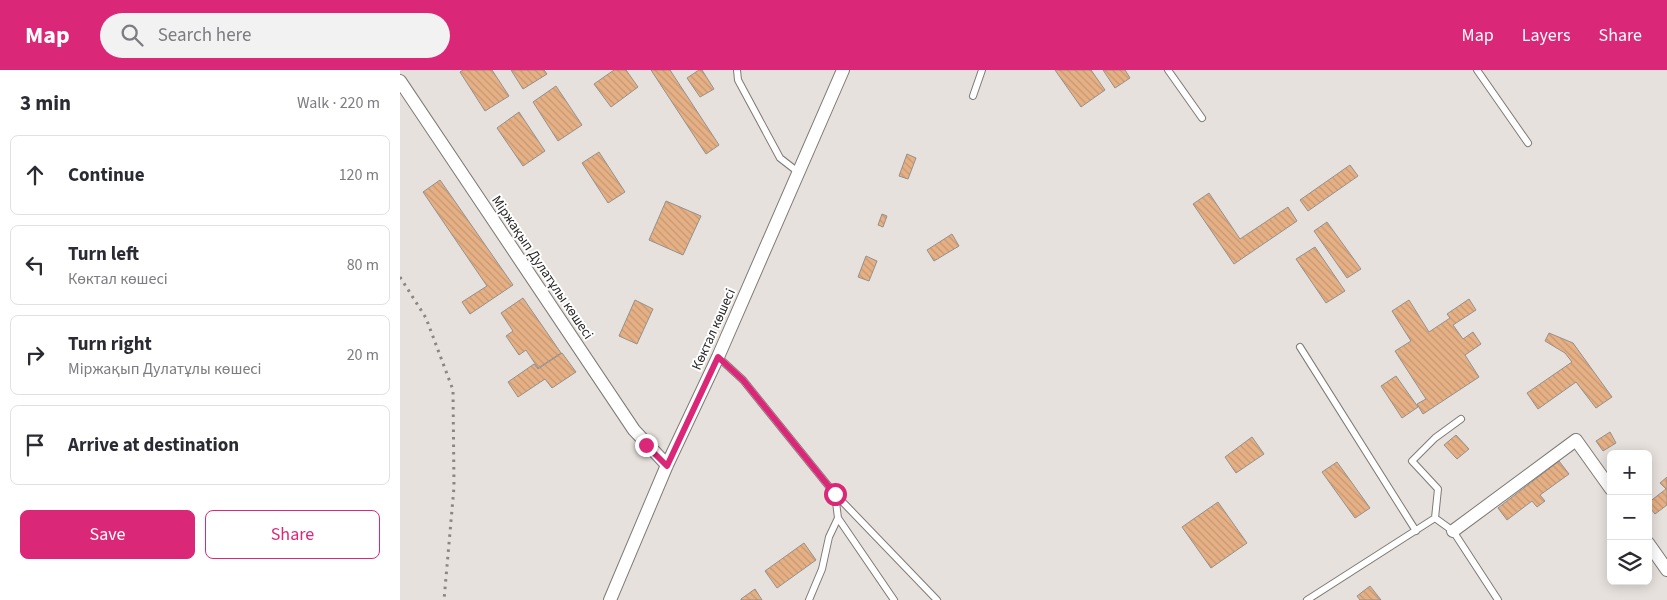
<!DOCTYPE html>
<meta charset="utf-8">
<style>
:root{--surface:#fff;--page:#f2f2f3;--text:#2b2b33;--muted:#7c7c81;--line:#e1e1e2;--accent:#db2777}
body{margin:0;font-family:"Source Sans 3",sans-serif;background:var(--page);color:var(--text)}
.controls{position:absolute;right:15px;bottom:15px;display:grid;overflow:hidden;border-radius:8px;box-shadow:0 2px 12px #0003}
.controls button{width:45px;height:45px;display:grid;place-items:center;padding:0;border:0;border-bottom:1px solid var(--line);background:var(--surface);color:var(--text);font:25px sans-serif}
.stop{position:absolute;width:15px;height:15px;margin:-11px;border:4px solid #db2777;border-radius:50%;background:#fff}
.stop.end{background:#db2777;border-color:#fff;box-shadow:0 1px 5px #0008}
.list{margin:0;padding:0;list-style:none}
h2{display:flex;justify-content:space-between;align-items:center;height:65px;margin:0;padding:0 20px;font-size:21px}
h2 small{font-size:16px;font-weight:400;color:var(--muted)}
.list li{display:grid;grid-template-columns:32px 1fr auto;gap:15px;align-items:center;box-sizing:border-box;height:80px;margin:0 10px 10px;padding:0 10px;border:1px solid var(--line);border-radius:8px}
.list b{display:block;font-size:19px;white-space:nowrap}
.list p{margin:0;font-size:16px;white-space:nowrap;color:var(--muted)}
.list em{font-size:16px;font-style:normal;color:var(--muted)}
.actions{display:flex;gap:10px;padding:15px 20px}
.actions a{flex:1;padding:11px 0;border:1px solid var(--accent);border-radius:8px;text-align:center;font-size:18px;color:var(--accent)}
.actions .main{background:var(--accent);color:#fff}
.icon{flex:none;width:28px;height:28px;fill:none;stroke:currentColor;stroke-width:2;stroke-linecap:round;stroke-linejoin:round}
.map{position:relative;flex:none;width:1267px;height:530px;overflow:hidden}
header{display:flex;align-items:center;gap:30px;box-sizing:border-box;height:70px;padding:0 25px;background:var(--accent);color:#fff}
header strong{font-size:24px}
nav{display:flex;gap:28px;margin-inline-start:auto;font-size:18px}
.search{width:350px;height:45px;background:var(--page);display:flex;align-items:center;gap:12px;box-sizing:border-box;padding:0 18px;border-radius:28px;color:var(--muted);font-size:19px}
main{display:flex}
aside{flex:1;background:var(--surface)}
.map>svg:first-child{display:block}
</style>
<header>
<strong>Map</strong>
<div class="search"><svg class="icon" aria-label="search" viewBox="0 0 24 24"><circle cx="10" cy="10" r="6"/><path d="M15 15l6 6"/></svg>Search here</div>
<nav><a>Map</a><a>Layers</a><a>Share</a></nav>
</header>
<main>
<aside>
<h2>3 min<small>Walk · 220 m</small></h2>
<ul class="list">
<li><svg class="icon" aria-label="ahead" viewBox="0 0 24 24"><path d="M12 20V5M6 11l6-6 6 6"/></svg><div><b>Continue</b></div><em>120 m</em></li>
<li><svg class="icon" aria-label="left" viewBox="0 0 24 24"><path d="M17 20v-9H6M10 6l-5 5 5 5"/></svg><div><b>Turn left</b><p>Көктал көшесі</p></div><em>80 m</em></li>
<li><svg class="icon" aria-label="right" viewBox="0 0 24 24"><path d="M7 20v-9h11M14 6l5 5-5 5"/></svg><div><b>Turn right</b><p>Міржақып Дулатұлы көшесі</p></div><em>20 m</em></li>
<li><svg class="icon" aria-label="arrive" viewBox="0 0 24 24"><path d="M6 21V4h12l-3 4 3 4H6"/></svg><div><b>Arrive at destination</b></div></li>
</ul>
<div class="actions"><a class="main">Save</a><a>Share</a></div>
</aside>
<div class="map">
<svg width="1267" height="530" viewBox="0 0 1267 530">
<defs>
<pattern id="building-back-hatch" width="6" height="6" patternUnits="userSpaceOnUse" patternTransform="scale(1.25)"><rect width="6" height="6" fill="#e6b085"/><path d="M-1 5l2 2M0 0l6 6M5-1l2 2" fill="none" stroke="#c59773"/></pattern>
</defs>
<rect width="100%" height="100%" fill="#e6e1dd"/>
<path fill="url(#building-back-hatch)" stroke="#95908c" d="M 63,0 L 92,0 L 109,26 L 85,41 L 60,2 Z
M 111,0 L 144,0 L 147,4 L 123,19 Z
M 214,0 L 226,0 L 238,17 L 211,37 L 194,14 Z
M 251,0 L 270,0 L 319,75 L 306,84 Z
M 299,0 L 302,0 L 314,19 L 300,27 L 287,8 Z
M 655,0 L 691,0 L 705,20 L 681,37 Z
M 703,0 L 725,0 L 730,8 L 715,18 Z
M 156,16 L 182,55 L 158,71 L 133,32 Z
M 119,42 L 145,81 L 123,96 L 97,58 Z
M 199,82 L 225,122 L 208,133 L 182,93 Z
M 507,84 L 516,88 L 508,109 L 499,106 Z
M 950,95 L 958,106 L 908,141 L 900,130 Z
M 40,110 L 113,215 L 70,244 L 62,232 L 87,216 L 23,122 Z
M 809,123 L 840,169 L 888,137 L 897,151 L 834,194 L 793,134 Z
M 266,131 L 301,146 L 283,185 L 249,170 Z
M 482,144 L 487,146 L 483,157 L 478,155 Z
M 927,152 L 961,199 L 947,208 L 914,161 Z
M 552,164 L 559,176 L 534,191 L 527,180 Z
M 915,177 L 945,221 L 926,233 L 896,189 Z
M 466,186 L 477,191 L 469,211 L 458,207 Z
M 123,228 L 161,283 L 138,298 L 126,280 L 119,285 L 106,266 L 113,261 L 101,243 Z
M 1069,229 L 1076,240 L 1053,255 L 1063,269 L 1073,262 L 1081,274 L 1065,285 L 1079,307 L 1023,344 L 1017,334 L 1026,329 L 995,281 L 1011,271 L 992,241 L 1009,230 L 1029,262 L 1050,248 L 1047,244 Z
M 235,230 L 253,239 L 237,274 L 219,266 Z
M 1149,263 L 1173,273 L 1212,327 L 1196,338 L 1176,312 L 1138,339 L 1127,323 L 1172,292 L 1165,283 L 1145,271 Z
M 162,283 L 176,302 L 152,318 L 145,309 L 118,327 L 108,312 L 134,294 L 138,299 Z
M 996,306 L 1018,337 L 1002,348 L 981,316 Z
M 1210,362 L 1216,373 L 1203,381 L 1196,371 Z
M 1056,365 L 1069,379 L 1057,389 L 1044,375 Z
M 852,367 L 864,384 L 836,403 L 825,387 Z
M 1159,391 L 1169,404 L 1140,425 L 1145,431 L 1137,437 L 1132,431 L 1107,450 L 1098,438 Z
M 937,392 L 970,438 L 955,448 L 922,402 Z
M 1267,407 L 1267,435 L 1255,444 L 1248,435 L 1248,433 L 1266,419 L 1260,413 Z
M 818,432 L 847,473 L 811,498 L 782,457 Z
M 404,473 L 416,490 L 377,518 L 365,501 Z
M 970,516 L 981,530 L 960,530 L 957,526 Z
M 355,519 L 362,530 L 341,530 L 341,529 Z"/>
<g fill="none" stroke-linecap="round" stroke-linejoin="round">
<defs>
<path id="service" d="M 337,0 L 338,10 L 380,88 L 398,102
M 768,0 L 802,48
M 1077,0 L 1128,73
M 573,26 L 582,0
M 900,277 L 1016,461
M 318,287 L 343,310 L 435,424 L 537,530
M 435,424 L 438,448 L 494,530
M 1035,448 L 1038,419 L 1012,391 L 1035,368 L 1061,349
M 409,530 L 422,499 L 429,467 L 438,448
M 907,530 L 1035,448 L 1053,461 L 1098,530"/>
<path id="minor" d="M 0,11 L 234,360 L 267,395
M 1053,461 L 1176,370 L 1211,419
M 1248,473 L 1267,500
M 210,530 L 267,395 L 318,287 L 443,0"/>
</defs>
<use href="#service" stroke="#7f7a76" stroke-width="8"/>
<use href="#minor" stroke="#7f7a76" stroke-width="14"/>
<use href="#service" stroke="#fff" stroke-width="6"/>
<use href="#minor" stroke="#fff" stroke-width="12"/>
<path stroke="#8a8783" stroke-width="3" stroke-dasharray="2.5 5" stroke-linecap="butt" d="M 0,207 L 26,248 L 53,320 L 54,417 L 44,530"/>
</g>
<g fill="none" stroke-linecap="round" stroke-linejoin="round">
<path stroke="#db2777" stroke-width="6" d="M 246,375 L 267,396 L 318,287 L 343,310 L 435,424"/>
</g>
<g text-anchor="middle" stroke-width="4" stroke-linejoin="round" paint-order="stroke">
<g font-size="14" fill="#292725" stroke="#fff">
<text transform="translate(143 197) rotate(56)" y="5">Міржақып Дулатұлы көшесі</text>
<text transform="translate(313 259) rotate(-66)" y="5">Көктал көшесі</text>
</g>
</g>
</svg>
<div class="controls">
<button>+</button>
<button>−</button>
<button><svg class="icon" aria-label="layers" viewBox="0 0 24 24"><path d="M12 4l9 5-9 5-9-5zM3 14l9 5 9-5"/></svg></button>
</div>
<div class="stop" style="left:435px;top:424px"></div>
<div class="stop end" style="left:246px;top:375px"></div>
</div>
</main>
